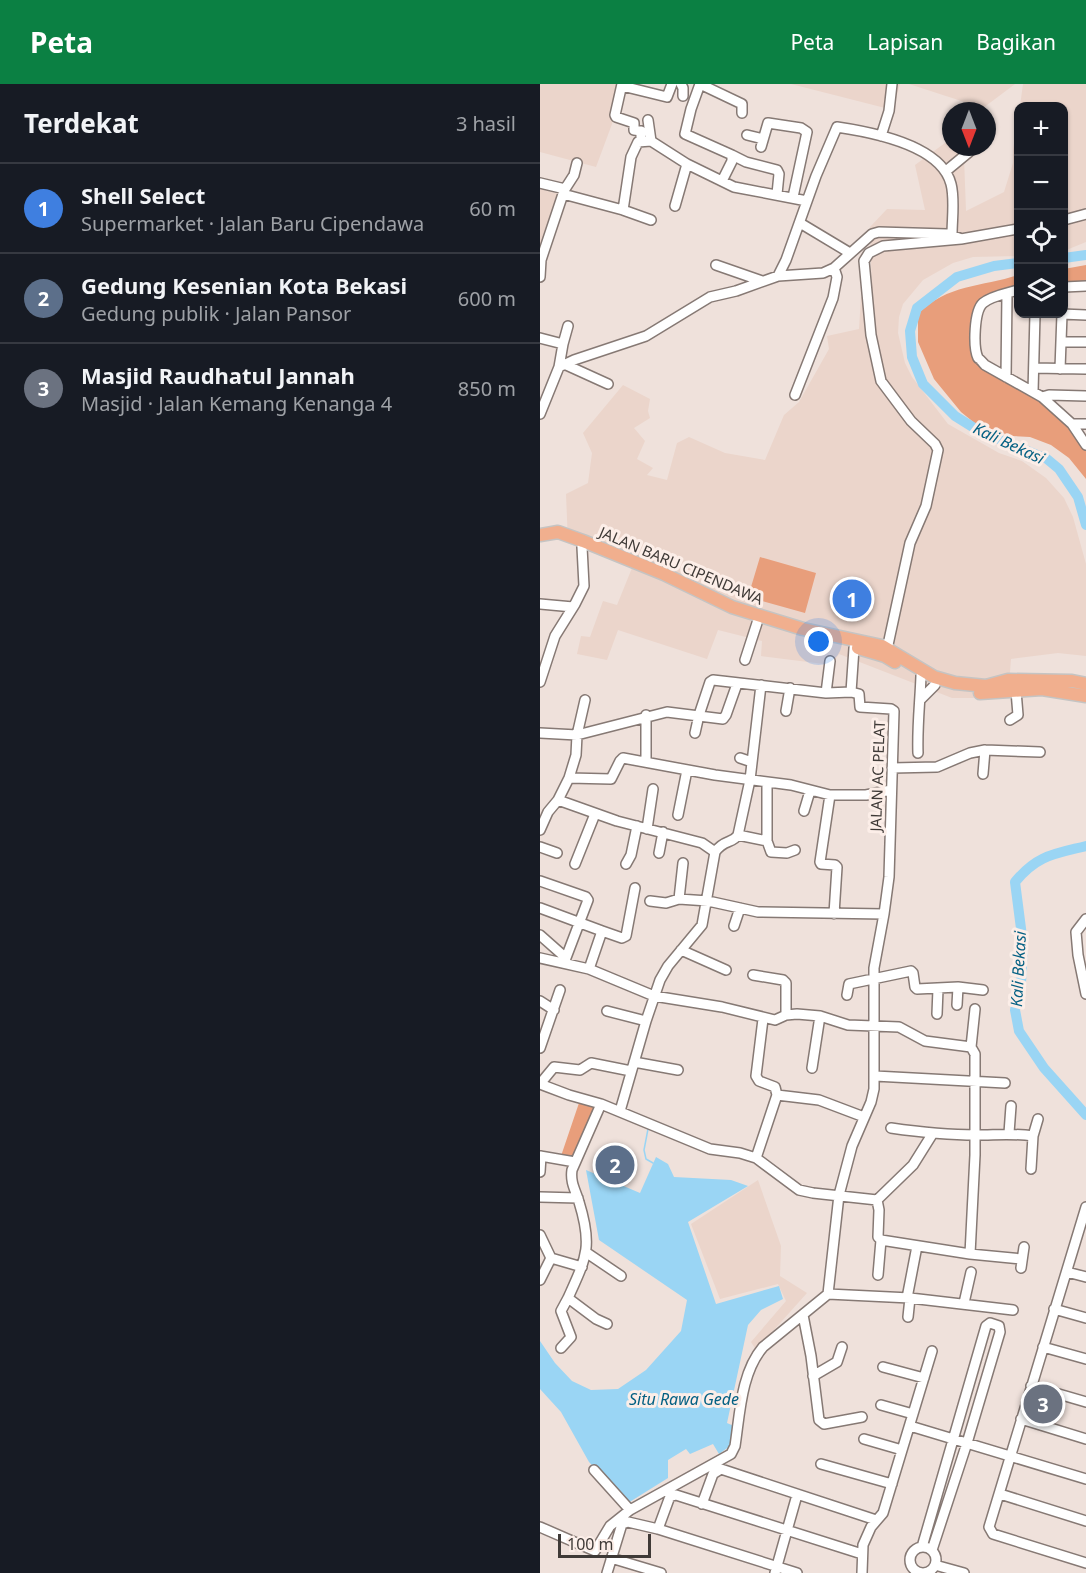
<!DOCTYPE html>
<html lang="id">
<meta charset="utf-8">
<style>
:root{--surface:#171b24;--page:#20242c;--text:#f1f3f6;--muted:#9ea1a6;--line:#363941;--accent:#0b8043}
body{margin:0;font-family:"Noto Sans",sans-serif;background:var(--page);color:var(--text)}
.controls{position:absolute;right:18px;top:18px;display:grid;overflow:hidden;border-radius:12px;box-shadow:0 2px 4px #0004}
.controls button{width:54px;height:54px;display:grid;place-items:center;padding:0;border:0;border-bottom:2px solid var(--line);background:var(--surface);color:var(--text);font:30px sans-serif}
.compass{position:absolute;left:402px;top:18px;width:54px;height:54px;border-radius:50%;background:var(--surface);box-shadow:0 2px 4px #0004;rotate:180deg}
.scale{position:absolute;left:18px;bottom:15px;width:93px;box-sizing:border-box;padding-left:6px;border:3px solid #3f3a37;border-top:0;font-size:16px;line-height:21px;white-space:nowrap;color:#3f3a37;-webkit-text-stroke:4px #fceee8;paint-order:stroke}
.you{position:absolute;left:279px;top:558px;width:21px;height:21px;margin:-15px;border:4px solid #fff;border-radius:50%;background:#1a73e8;box-shadow:0 0 0 9px #1a73e833}
.badge{display:grid;place-items:center;width:39px;height:39px;border-radius:50%;background:var(--accent);color:#fff;font-size:20px;font-weight:700}
.pin{position:absolute;translate:-50% -50%;border:3px solid #fff;box-shadow:0 2px 6px #0006}
.list{margin:0;padding:0;list-style:none}
h2{display:flex;justify-content:space-between;align-items:center;height:78px;margin:0;padding:0 24px;font-size:26px}
h2 small{font-size:20px;font-weight:400;color:var(--muted)}
.list li{display:grid;grid-template-columns:39px 1fr auto;gap:18px;align-items:center;box-sizing:border-box;height:90px;padding:0 24px;border-top:2px solid var(--line)}
.list b{display:block;font-size:22px;white-space:nowrap}
.list p{margin:0;font-size:20px;white-space:nowrap;color:var(--muted)}
.list em{font-size:20px;font-style:normal;color:var(--muted)}
.icon{flex:none;width:33px;height:33px;fill:none;stroke:currentColor;stroke-width:2;stroke-linecap:round;stroke-linejoin:round}
.map{position:relative;flex:none;width:546px;height:1489px;overflow:hidden}
header{display:flex;align-items:center;gap:36px;box-sizing:border-box;height:84px;padding:0 30px;background:var(--accent);color:#fff}
header strong{font-size:28px}
nav{display:flex;gap:33px;margin-inline-start:auto;font-size:21px}
main{display:flex}
aside{flex:1;background:var(--surface)}
.map>svg:first-child{display:block}
</style>
<header>
<strong>Peta</strong>
<nav><a>Peta</a><a>Lapisan</a><a>Bagikan</a></nav>
</header>
<main>
<aside>
<h2>Terdekat<small>3 hasil</small></h2>
<ul class="list">
<li><span class="badge" style="background:#3f7fe0">1</span><div><b>Shell Select</b><p>Supermarket · Jalan Baru Cipendawa</p></div><em>60 m</em></li>
<li><span class="badge" style="background:#5c6f8a">2</span><div><b>Gedung Kesenian Kota Bekasi</b><p>Gedung publik · Jalan Pansor</p></div><em>600 m</em></li>
<li><span class="badge" style="background:#6b7280">3</span><div><b>Masjid Raudhatul Jannah</b><p>Masjid · Jalan Kemang Kenanga 4</p></div><em>850 m</em></li>
</ul>
</aside>
<div class="map">
<svg width="546" height="1489" viewBox="0 0 546 1489">
<rect width="100%" height="100%" fill="#efe1db"/>
<path fill="#ebd5cb" d="M 0,0 L 81,0 L 72,40 L 56,83 L 0,68 Z
M 251,0 L 360,0 L 353,26 Z
M 369,0 L 475,0 L 443,24 Z
M 483,0 L 546,0 L 546,158 L 524,167 L 524,22 L 480,22 Z
M 478,29 L 478,172 L 433,173 L 413,179 L 383,196 L 363,220 L 359,233 L 358,249 L 365,279 L 372,293 L 408,340 L 459,369 L 482,377 L 506,394 L 524,414 L 533,433 L 546,480 L 546,572 L 518,569 L 471,575 L 468,614 L 412,614 L 299,570 L 292,581 L 221,572 L 222,557 L 178,546 L 167,575 L 78,546 L 67,576 L 37,570 L 41,552 L 50,553 L 63,517 L 77,521 L 92,484 L 28,459 L 26,410 L 48,399 L 52,369 L 43,349 L 83,301 L 110,315 L 108,327 L 110,334 L 94,344 L 105,357 L 97,375 L 113,384 L 107,391 L 127,396 L 137,359 L 149,353 L 185,369 L 225,376 L 244,331 L 259,318 L 289,265 L 287,252 L 319,245 L 321,213 L 332,211 L 330,143 L 347,125 L 385,126 L 375,81 L 409,56 L 411,63 L 415,63 L 424,74 L 426,127 L 464,108 L 473,79 L 473,67 Z
M 0,105 L 19,110 L 0,172 Z
M 218,1096 L 241,1162 L 240,1192 L 267,1209 L 216,1266 L 211,1258 L 246,1217 L 238,1200 L 180,1215 L 151,1140 Z"/>
<path fill="#e89e7b" d="M 546,181 L 546,202 L 524,203 L 524,185 Z
M 478,191 L 478,208 L 467,210 L 439,225 L 438,274 L 502,313 L 546,359 L 546,395 L 529,374 L 511,361 L 490,353 L 472,352 L 437,341 L 421,328 L 394,295 L 378,258 L 378,230 C 407,200 442,203 478,191 Z
M 220,473 L 276,489 L 265,529 L 208,513 Z
M 40,1016 L 59,1021 L 33,1076 L 21,1072 Z"/>
<path fill="#9ad5f4" d="M 116,1073 L 128,1080 L 134,1093 L 191,1096 L 208,1102 L 148,1138 L 176,1220 L 239,1202 L 243,1215 L 221,1226 L 208,1241 L 187,1339 L 194,1342 L 190,1362 L 179,1370 L 173,1360 L 150,1370 L 146,1365 L 128,1376 L 128,1394 L 88,1419 L 49,1378 L 21,1328 L 0,1305 L 0,1257 L 15,1279 L 32,1297 L 51,1306 L 78,1305 L 106,1286 L 141,1247 L 147,1216 L 59,1156 L 46,1086 L 100,1109 Z"/>
<g fill="none" stroke-linecap="round" stroke-linejoin="round">
<path stroke="#9ad5f4" stroke-width="1.5" d="M 108,1045 L 104,1066 L 106,1075 L 113,1079"/>
<path stroke="#9ad5f4" stroke-width="10" d="M 524,174 L 546,171
M 478,179 L 454,182 L 417,193 L 377,224 L 370,247 L 372,273 L 383,300 L 415,332 L 439,347 L 507,375 L 519,385 L 538,413 L 546,441
M 546,762 C 514,770 497,771 475,798 L 483,860 L 481,899 L 475,926 L 479,947 L 504,984 L 546,1031"/>
<defs>
<path id="minor" d="M 82,0 L 75,31 L 76,33 L 94,39 L 94,46 L 101,47 L 101,57
M 141,0 L 143,4 L 143,12
M 160,0 L 151,25 L 145,50 L 192,71 L 192,77 L 182,97
M 160,0 L 202,20 L 202,29
M 82,2 L 127,13 L 132,0
M 108,36 L 111,57
M 207,51 L 223,55
M 341,52 L 349,27 L 352,0
M 221,63 L 228,39 L 261,44 L 267,48 L 253,113
M 192,71 L 206,78 L 237,86 L 239,90 L 237,110
M 406,87 L 429,68
M 0,99 L 25,105 L 23,110
M 25,105 L 34,91 L 37,79
M 135,122 L 147,80
M 83,126 L 111,136
M 524,136 L 546,130
M 260,139 L 310,169
M 176,181 L 222,197
M 238,192 L 246,176 L 276,92 L 297,43 C 331,48 401,61 411,100 C 415,115 412,135 412,151
M 0,193 L 1,176 L 23,110 L 83,126 L 91,73 L 98,58 L 111,57 L 147,80 L 194,103 L 267,117
M 524,203 L 546,202
M 478,206 C 468,209 451,212 443,219 C 434,227 433,263 438,274 C 439,274 444,280 445,281 L 502,313 L 532,340 L 546,361
M 522,230 L 546,231
M 0,254 L 23,260 L 19,283
M 521,258 L 546,258
M 23,260 L 28,242
M 24,280 L 68,300
M 494,284 L 546,285
M 520,285 L 522,230
M 466,293 L 467,210
M 493,308 L 495,230
M 255,311 L 293,214 L 297,193 L 294,184
M 502,313 L 509,311 L 546,312
M 0,330 L 19,283 L 34,276 L 106,252 L 170,213 L 196,207 L 238,192 L 283,189 L 294,184 L 332,150 L 339,148 L 407,150 L 419,154
M 532,340 L 546,340
M 0,520 L 33,523
M 346,570 L 370,459 L 386,422 L 398,366 L 395,360 L 371,337 L 341,297 L 331,251 L 324,177 L 329,169 L 343,162 L 421,155 L 478,145
M 205,576 L 217,539
M 0,598 L 15,552 L 35,520 L 44,502 L 42,463
M 311,608 L 314,564
M 286,609 L 290,577
M 380,616 L 395,601
M 246,627 L 250,604
M 470,636 L 478,631 L 476,607
M 0,649 L 37,651 L 127,628 L 183,635 L 186,631 L 197,600
M 378,669 C 377,643 380,619 381,592
M 200,674 L 212,678
M 106,678 L 106,631
M 352,684 L 397,683 L 430,669 L 445,666 L 500,668
M 443,690 L 445,666
M 29,694 L 71,695 L 80,677 L 83,674 L 175,691 L 251,701 L 290,711 L 326,711 L 351,706
M 290,711 L 280,778 L 281,780 L 295,781 L 297,783 L 294,830
M 18,716 L 77,737 L 162,759 L 175,768
M 264,727 L 270,707
M 138,731 L 147,686
M 107,745 L 113,705
M 0,746 L 8,728 L 18,716 L 29,694 L 36,671 L 37,651 L 45,616
M 198,751 L 227,757 L 227,699
M 227,757 L 231,768 L 247,769 L 255,766
M 0,763 L 17,769
M 119,769 L 123,748
M 35,780 L 55,730
M 86,780 L 91,771 L 97,742
M 0,797 L 46,813 L 48,816 L 24,879
M 139,815 L 143,779
M 110,817 L 126,819 L 139,815 L 168,817 L 218,828 L 344,830
M 0,824 L 62,847
M 546,835 L 536,848 L 538,871 L 546,910
M 194,842 L 200,824
M 0,851 L 26,874
M 141,866 L 186,886
M 0,874 L 49,885 L 114,912 L 182,923 L 235,936 L 246,931
M 49,885 L 62,847 L 82,854 L 86,852 L 95,804
M 213,891 L 243,896 L 246,899 L 246,931 L 257,930 L 280,932 L 308,941 L 359,943 L 385,957 L 431,963
M 307,911 L 309,900 L 371,887 L 373,889 L 375,903 L 377,905 L 418,903 L 443,906
M 0,917 L 14,926
M 417,921 L 418,903
M 67,927 L 106,937
M 397,930 L 398,905
M 0,964 L 20,906
M 94,978 L 138,986
M 272,984 L 280,932
M 335,992 L 465,999
M 0,1000 L 29,1011 L 61,1020 L 170,1065 L 200,1069 L 216,1074 L 259,1106 L 273,1109 L 337,1116 L 339,1126 L 338,1153 L 341,1156 L 430,1170 L 435,1071 L 435,970 L 431,963 L 435,925
M 0,1000 L 14,983 L 40,986 L 51,979 L 91,987
M 237,1011 L 279,1016 L 324,1033
M 61,1020 L 32,1086 C 30,1099 36,1107 39,1118 C 53,1163 46,1174 28,1214 L 56,1235 L 67,1240
M 80,1027 L 106,937 L 120,896 L 128,882 L 162,841 L 175,768 C 184,755 192,760 198,751 L 210,696 L 221,601
M 351,1044 C 379,1048 408,1051 436,1051 C 456,1051 474,1049 493,1052 L 491,1085
M 469,1049 L 471,1022
M 493,1052 L 498,1035
M 0,1072 L 35,1078
M 216,1074 L 237,1011 L 235,1003 L 219,997 L 216,992 L 223,935
M 0,1088 L 1,1072
M 0,1113 L 38,1114
M 337,1116 L 373,1081 L 393,1049
M 546,1123 L 449,1443 L 453,1450 L 546,1479
M 0,1151 L 11,1174
M 47,1169 L 81,1192
M 430,1170 L 482,1175
M 481,1184 L 484,1163
M 527,1188 L 546,1193
M 338,1191 L 341,1156
M 0,1196 L 11,1174 L 42,1183
M 288,1210 L 370,1214 L 473,1226
M 367,1214 L 377,1162
M 424,1219 L 431,1188
M 514,1225 L 546,1234
M 263,1231 L 271,1272 L 279,1336 L 284,1340 L 322,1333
M 368,1233 L 370,1214
M 503,1263 L 546,1275
M 21,1264 L 31,1253 L 21,1227 L 28,1214
M 343,1283 L 384,1294
M 273,1292 L 297,1278 L 302,1263
M 491,1302 L 546,1318
M 341,1321 L 373,1330
M 481,1335 L 546,1355
M 370,1342 L 546,1395
M 324,1355 L 362,1366
M 281,1380 L 352,1400
M 54,1386 L 90,1426
M 460,1410 L 546,1437
M 162,1420 L 173,1390 L 181,1385 L 336,1436
M 0,1443 L 55,1467 L 70,1442 L 90,1426 L 191,1370 L 195,1362 C 200,1329 201,1289 223,1263 L 288,1210 L 299,1111 L 312,1062 L 331,1018 L 334,1005 L 334,884 L 344,830 L 349,793 L 354,627 L 351,625 L 320,623 L 319,610 L 311,608 L 286,609 L 173,596 L 170,598 L 159,631 L 155,649
M 118,1445 L 129,1415 L 131,1412 L 136,1411 L 322,1470
M 382,1463 L 446,1242 L 450,1239 L 459,1242 L 460,1248 L 427,1359 L 392,1466
M370 1476a13 13 0 1 1 26 0a13 13 0 1 1-26 0Z
M 71,1474 L 121,1489
M 395,1481 L 424,1489
M 67,1489 L 82,1440 L 88,1438 L 118,1445 L 257,1489
M 235,1489 L 257,1411
M 322,1489 L 323,1461 L 331,1443 L 343,1429 L 392,1267"/>
<path id="major" d="M 0,451 L 18,448 L 43,457 L 124,490 L 192,523 L 263,545 L 342,562 L 394,593 L 415,599 L 446,602 L 468,596 L 532,597 L 546,600
M 318,564 L 345,572 L 355,578
M 440,609 L 502,605 L 546,612"/>
</defs>
<use href="#minor" stroke="#867974" stroke-width="12"/>
<use href="#major" stroke="#c5c4c3" stroke-width="15"/>
<use href="#minor" stroke="#fff" stroke-width="9"/>
<use href="#major" stroke="#f1af8e" stroke-width="12"/>
</g>
<g text-anchor="middle" stroke-width="6" stroke-linejoin="round" paint-order="stroke">
<g font-size="15" fill="#3f3a37" stroke="#fceee8">
<text transform="translate(141 482) rotate(23)" y="5">JALAN BARU CIPENDAWA</text>
<text transform="translate(338 692) rotate(-88)" y="5">JALAN AC PELAT</text>
</g>
<g font-size="16" font-style="italic" fill="#046083" stroke="#fceee8">
<text transform="translate(469 359) rotate(25)" y="6">Kali Bekasi</text>
<text transform="translate(478 885) rotate(-87)" y="6">Kali Bekasi</text>
<text x="144" y="1321">Situ Rawa Gede</text>
</g>
</g>
</svg>
<div class="controls">
<button>+</button>
<button>−</button>
<button><svg class="icon" aria-label="locate" viewBox="0 0 24 24"><circle cx="12" cy="12" r="6"/><path d="M12 2v4M12 18v4M2 12h4M18 12h4"/></svg></button>
<button><svg class="icon" aria-label="layers" viewBox="0 0 24 24"><path d="M12 4l9 5-9 5-9-5zM3 14l9 5 9-5"/></svg></button>
</div>
<svg class="compass" viewBox="-18 -18 36 36"><path d="M0-13l5 13h-10z" fill="#e53935"/><path d="M0 13l5-13h-10z" fill="#9ea1a6"/></svg>
<div class="scale">100 m</div>
<div class="you"></div>
<div class="pin badge" style="left:312px;top:515px;background:#3f7fe0">1</div>
<div class="pin badge" style="left:75px;top:1081px;background:#5c6f8a">2</div>
<div class="pin badge" style="left:503px;top:1320px;background:#6b7280">3</div>
</div>
</main>
